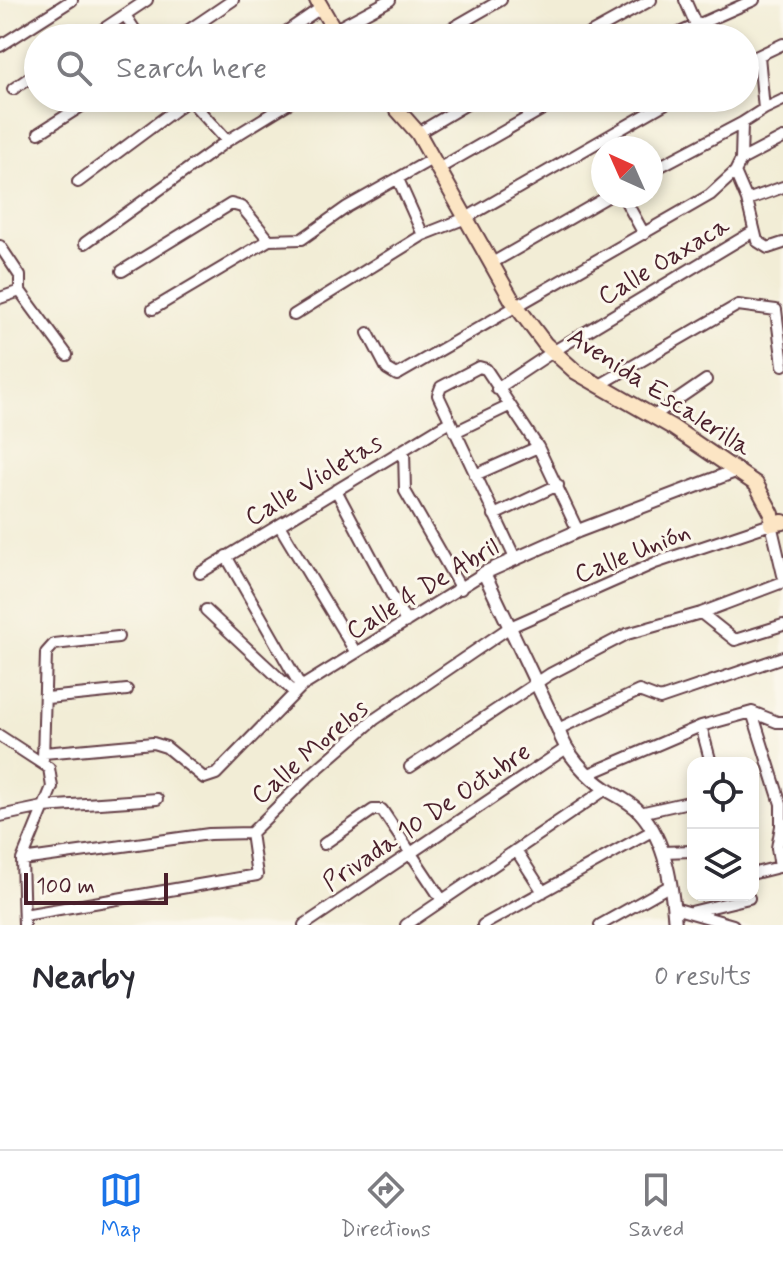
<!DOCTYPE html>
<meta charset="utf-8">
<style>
:root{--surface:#fff;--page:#f2f2f3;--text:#2b2b33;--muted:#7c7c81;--line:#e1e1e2;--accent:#1a73e8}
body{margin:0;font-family:Mynerve,sans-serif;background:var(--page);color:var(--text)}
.controls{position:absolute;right:24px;bottom:24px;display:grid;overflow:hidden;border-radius:16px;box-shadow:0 4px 12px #0003}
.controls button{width:72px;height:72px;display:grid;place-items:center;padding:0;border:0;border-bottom:2px solid var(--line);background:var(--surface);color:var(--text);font:40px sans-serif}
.compass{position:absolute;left:591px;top:136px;width:72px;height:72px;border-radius:50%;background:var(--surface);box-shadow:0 4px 12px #0003;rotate:315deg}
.scale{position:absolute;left:24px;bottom:20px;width:144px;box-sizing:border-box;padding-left:8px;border:4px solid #4a1f2b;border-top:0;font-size:22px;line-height:28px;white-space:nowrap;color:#4a1f2b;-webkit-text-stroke:6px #fbf7ec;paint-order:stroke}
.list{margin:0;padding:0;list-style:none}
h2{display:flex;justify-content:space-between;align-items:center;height:104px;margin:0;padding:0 32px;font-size:34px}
h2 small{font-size:26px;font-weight:400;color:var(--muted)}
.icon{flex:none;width:44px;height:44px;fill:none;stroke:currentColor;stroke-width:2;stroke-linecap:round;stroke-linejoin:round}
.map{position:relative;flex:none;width:783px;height:925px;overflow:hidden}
.search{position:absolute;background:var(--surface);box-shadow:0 4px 12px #0003;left:24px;right:24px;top:24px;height:88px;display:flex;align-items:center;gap:20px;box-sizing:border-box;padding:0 28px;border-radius:44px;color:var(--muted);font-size:30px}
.sheet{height:224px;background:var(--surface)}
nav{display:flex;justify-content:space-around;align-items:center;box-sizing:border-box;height:112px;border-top:2px solid var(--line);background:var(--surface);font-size:22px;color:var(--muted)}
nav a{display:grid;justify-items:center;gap:4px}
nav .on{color:var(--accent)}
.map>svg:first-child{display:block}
</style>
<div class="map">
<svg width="783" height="925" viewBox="0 0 783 925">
<rect width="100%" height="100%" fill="#fbf7ec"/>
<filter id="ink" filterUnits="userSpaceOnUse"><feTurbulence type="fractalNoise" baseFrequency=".0125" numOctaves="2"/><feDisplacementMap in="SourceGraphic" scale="16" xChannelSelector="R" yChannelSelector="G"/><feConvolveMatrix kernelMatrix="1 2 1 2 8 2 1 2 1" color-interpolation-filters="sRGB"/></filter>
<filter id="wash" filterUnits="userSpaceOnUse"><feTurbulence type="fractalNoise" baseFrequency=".006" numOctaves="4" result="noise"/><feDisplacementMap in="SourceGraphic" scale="32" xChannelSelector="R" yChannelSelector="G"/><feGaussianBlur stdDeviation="1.8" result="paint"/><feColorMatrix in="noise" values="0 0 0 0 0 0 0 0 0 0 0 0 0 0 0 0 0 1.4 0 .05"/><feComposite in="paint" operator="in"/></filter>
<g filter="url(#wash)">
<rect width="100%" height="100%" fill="#f2edd6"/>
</g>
<g filter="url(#ink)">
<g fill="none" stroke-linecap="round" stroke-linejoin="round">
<defs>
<path id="minor" d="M 685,0 L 696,25
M 125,15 L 140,38
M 334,30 L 390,0
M 90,38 L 147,0
M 177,38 L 233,0
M 277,38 L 322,7
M 435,38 L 501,0
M 582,38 L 651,0
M 668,38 L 754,0
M 0,46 L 72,0
M 745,62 L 783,44
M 13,89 L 38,72
M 188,98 L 227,141
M 764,109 L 783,100
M 39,133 L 94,98
M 418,133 L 477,98
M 741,160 L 742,123
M 438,169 L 562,98
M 651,171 L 742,123 L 764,109 L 759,56
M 735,172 L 747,200 L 757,241 L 768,248 L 783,243
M 398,179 L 423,235 L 466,218 L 675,98
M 78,182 L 191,98
M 623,196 L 644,234
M 747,200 L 783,187
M 85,243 L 227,141 L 297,98
M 0,246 L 20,276 L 20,291
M 492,263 L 609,196
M 122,271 L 231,204 L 242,207 L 269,240
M 20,291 L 67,355
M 0,298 L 20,291
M 153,309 L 269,240 L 302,239 L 347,207 L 432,159
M 294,315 L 423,235
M 368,333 L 387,369 L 397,375 L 710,195 L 735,172 L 741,160 L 783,138
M 598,386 L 738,305 L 776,310 L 783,365
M 497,389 L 554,351 L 754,231
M 652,417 L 706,380
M 455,432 L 509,406
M 404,450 L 405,491 L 461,589
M 475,475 L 538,447
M 336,490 L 406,622
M 494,515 L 558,485
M 279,525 L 356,653
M 226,556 L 301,687
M 515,558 L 438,395 L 441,387 L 479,367 L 486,369 L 538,447 L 578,531
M 200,573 L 449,422
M 206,610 L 294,692
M 701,613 L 735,640 L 783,625
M 47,698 L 127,690
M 752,712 L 781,804 L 781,826 L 777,848 L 780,867
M 701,726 L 711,763
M 558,729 L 639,691 L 660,699 L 783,657
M 0,736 L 49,768 L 52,787 L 22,860 L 24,925
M 44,753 L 153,743 L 166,747 L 204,778 L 216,774 L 301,687 L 484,573
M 43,759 L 46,653 L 54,644 L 118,637
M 410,767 L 550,674 L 627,634 L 701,613 L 783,582
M 589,774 L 701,726 L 752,712 L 777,722 L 783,722
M 640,813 L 693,801
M 0,816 L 43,807 L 157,799
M 324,844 L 373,810 L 382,810 L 442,900
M 516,850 L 543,892
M 662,852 L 693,851
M 22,860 L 209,834 L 251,833
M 755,873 L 783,866
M 674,908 L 733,925
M 691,912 L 749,898
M 24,915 L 257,875 L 251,833 L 309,776 L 375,719 L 510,627 L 655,563 L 771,524 L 783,575
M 304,925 L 565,749
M 406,925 L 606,789
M 483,925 L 652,831
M 600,925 L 671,885"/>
<path id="tertiary" d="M 675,925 C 672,887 667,842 640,812 C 632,803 620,797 609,791 C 586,776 566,754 558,729 L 484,573 L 578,531 L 738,470"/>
<path id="secondary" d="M 317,0 L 339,38
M 387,98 L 418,133 L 512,300 L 545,344 L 576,372 L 672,427 L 756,484 L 772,514 L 771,524 L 783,522"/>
</defs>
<use href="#minor" stroke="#633e45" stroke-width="14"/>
<use href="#tertiary" stroke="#633e45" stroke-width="16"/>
<use href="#secondary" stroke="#633e45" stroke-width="18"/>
<use href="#minor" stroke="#fff" stroke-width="10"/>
<use href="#tertiary" stroke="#fff" stroke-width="12"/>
<use href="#secondary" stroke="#fce5c4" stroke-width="14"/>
</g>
</g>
<g text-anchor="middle" stroke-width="6" stroke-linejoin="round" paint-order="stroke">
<g font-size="26" fill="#4a1f2b" stroke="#fbf7ec">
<text transform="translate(663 260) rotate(-31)" y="9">Calle Oaxaca</text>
<text transform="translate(660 391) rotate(33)" y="9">Avenida Escalerilla</text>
<text transform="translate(313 479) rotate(-31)" y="9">Calle Violetas</text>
<text transform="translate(632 552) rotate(-22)" y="9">Calle Unión</text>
<text transform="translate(422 588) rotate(-31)" y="9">Calle 4 De Abril</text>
<text transform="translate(309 751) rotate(-41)" y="9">Calle Morelos</text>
<text transform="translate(426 816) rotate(-34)" y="9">Privada 10 De Octubre</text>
</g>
</g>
</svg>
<div class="controls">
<button><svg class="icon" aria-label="locate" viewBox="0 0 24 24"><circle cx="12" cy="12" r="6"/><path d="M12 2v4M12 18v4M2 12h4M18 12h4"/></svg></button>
<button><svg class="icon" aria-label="layers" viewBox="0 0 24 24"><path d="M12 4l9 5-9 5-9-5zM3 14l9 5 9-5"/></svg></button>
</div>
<svg class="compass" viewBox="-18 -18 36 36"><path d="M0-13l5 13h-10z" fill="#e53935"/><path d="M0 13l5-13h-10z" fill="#7c7c81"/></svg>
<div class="scale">100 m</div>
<div class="search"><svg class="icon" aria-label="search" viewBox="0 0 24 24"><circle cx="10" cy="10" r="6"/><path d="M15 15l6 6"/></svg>Search here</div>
</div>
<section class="sheet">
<h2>Nearby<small>0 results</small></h2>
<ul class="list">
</ul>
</section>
<nav>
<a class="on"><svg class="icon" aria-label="map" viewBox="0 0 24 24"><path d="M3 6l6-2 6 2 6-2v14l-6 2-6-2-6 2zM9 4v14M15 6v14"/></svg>Map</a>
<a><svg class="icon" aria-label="directions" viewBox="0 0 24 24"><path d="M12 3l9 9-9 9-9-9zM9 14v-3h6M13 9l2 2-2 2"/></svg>Directions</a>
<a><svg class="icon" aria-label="saved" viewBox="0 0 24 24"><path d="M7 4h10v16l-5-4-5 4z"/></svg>Saved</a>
</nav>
